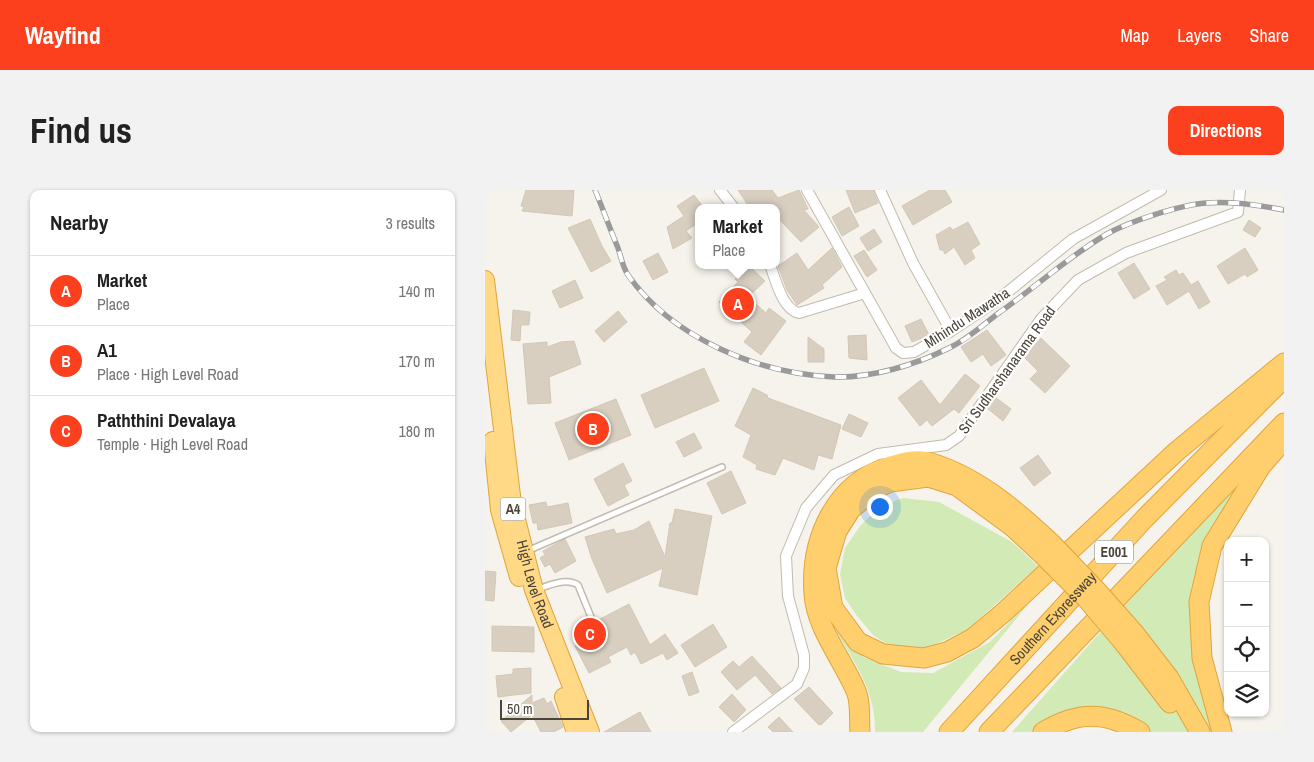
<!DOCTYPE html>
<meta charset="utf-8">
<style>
:root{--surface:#fff;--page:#f2f2f2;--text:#222;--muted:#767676;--line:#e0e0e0;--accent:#fc3f1d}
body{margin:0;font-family:"Archivo Narrow",sans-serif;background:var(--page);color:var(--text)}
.controls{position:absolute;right:15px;bottom:15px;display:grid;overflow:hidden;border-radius:10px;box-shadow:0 1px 4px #0004}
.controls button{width:45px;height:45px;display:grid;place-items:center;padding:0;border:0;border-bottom:1px solid var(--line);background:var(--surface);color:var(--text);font:25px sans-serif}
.scale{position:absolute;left:15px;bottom:12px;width:89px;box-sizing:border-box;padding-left:5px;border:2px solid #4b4439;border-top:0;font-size:14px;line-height:18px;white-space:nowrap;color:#4b4439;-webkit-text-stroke:4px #fff;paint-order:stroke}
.you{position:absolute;left:394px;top:316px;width:18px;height:18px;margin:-12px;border:4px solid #fff;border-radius:50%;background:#1a73e8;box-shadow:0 0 0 8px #1a73e833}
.badge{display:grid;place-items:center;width:32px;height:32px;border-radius:50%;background:var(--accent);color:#fff;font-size:16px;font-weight:700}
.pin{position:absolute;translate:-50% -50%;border:2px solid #fff;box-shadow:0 1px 5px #0006}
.popup{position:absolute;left:210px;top:14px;width:85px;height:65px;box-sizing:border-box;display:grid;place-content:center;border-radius:10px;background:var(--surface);filter:drop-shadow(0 1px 4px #0005);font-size:16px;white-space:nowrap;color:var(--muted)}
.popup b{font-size:19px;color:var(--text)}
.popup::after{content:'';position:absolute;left:50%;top:100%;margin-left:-10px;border:10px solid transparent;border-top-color:var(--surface)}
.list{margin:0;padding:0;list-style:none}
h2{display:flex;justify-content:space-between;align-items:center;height:65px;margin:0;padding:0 20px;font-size:21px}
h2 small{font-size:16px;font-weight:400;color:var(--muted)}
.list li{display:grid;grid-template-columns:32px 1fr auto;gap:15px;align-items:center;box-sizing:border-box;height:70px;padding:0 20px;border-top:1px solid var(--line)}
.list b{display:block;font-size:19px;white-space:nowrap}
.list p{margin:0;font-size:16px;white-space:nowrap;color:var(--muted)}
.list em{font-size:16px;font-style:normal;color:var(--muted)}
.icon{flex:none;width:28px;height:28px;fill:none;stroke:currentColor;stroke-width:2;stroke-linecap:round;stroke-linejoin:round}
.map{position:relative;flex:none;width:799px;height:542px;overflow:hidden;border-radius:10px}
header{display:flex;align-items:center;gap:30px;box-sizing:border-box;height:70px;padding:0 25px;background:var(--accent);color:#fff}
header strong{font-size:24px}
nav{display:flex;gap:28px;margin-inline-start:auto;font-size:18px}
.intro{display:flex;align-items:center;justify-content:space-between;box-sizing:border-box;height:120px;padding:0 30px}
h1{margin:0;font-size:35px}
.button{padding:12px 22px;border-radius:10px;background:var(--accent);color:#fff;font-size:18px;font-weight:700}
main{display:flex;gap:30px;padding:0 30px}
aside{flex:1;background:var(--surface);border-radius:10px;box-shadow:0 1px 4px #0004}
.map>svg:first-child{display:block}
</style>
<header>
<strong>Wayfind</strong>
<nav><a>Map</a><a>Layers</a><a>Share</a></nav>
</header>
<div class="intro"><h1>Find us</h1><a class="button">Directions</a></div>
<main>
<aside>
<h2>Nearby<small>3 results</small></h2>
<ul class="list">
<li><span class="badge">A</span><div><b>Market</b><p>Place</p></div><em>140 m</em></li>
<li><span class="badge">B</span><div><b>A1</b><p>Place · High Level Road</p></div><em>170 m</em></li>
<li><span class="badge">C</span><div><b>Paththini Devalaya</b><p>Temple · High Level Road</p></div><em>180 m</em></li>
</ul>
</aside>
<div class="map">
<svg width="799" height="542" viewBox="0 0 799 542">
<rect width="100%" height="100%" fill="#f6f3ec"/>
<path fill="#d2eab5" d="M 769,268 L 717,365 L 730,542 L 664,542 L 643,528 L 566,531 L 548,542 L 527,542 Z
M 418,308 L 454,312 L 527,352 L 553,376 L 483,439 L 438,460 L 411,459 L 389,446 L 372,426 L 360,408 L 355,384 L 360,358 L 375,336 L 395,317 Z
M 550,406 L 438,542 L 390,542 C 391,502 371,475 351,441 L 356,441 L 378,467 L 416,482 L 448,483 L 505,452 Z"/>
<path fill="#d8cfc1" stroke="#d3c7b4" d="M 41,0 L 89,0 L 87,26 L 37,21 L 39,17 L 36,16 Z
M 253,0 L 287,0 L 293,8 L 314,0 L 323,19 L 319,20 L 334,37 L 316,52 L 292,27 L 292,18 L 265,18 Z
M 361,0 L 388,0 L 393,13 L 370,23 Z
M 445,0 L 460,0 L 467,12 L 428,35 L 417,16 Z
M 209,5 L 219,18 L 214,18 L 214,32 L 201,41 L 207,48 L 188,59 L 182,37 L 199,26 L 192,16 Z
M 364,17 L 374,36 L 357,46 L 347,27 Z
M 105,29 L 117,56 L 126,71 L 106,82 L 83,38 Z
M 764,30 L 776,38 L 770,47 L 758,40 Z
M 483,32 L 495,54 L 486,60 L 490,68 L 480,75 L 469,57 L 460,64 L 458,60 L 455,60 L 451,45 L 465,37 L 468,40 Z
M 389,39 L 397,52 L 383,61 L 375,48 Z
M 347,58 L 357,77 L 337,95 L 339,98 L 312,115 L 302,100 L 293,76 L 312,63 L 323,80 Z
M 760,58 L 773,80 L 762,87 L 760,84 L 743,94 L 732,76 Z
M 379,60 L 392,80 L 382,87 L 369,66 Z
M 173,63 L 183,82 L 168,90 L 158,71 Z
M 649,73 L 665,99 L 649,109 L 633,83 Z
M 263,75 L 280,91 L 263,107 L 281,123 L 284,118 L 301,131 L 276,165 L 259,152 L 267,142 L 234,112 L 253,92 L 250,89 Z
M 691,80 L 694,85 L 698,83 L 706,95 L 713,91 L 725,112 L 714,119 L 704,101 L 682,115 L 671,96 L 682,90 L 679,87 Z
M 90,90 L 98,108 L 75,118 L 67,101 Z
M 28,120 L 45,122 L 44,135 L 36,135 L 35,151 L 26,150 Z
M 133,121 L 142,132 L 119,152 L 110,141 Z
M 436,129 L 444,145 L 427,152 L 420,136 Z
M 502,140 L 521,165 L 506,176 L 498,164 L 486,172 L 476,157 Z
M 381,145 L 382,170 L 364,168 L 363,146 Z
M 323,147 L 339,159 L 339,172 L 323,172 Z
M 556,148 L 585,176 L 560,203 L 545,189 L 553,181 L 539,167 Z
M 89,151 L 96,174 L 64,187 L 66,213 L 43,214 L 38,154 L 62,152 L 62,157 L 76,152 Z
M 219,178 L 234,211 L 170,238 L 156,205 Z
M 480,184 L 495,196 L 474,223 L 469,219 L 447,236 L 442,230 L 435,236 L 413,208 L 436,190 L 455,215 Z
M 268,198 L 282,205 L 283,208 L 356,235 L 347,269 L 333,265 L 329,280 L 298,268 L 290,285 L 271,279 L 272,275 L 258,267 L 266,245 L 250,236 Z
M 510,207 L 526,219 L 518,231 L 502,218 Z
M 131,209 L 146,245 L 84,270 L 70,233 Z
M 364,224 L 383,233 L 376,247 L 357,239 Z
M 209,243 L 217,258 L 199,267 L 191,252 Z
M 553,265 L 566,283 L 549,296 L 535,278 Z
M 138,273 L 147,291 L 139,295 L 144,305 L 123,316 L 109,289 Z
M 246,281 L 261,313 L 237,324 L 222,293 Z
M 61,312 L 62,317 L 83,313 L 87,333 L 53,340 L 52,333 L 48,333 L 44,315 Z
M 190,319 L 227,326 L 212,405 L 174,396 L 178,378 L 122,403 L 107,369 L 100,347 L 129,339 L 131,344 L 149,340 L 164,331 L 180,367 L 185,333 L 187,333 Z
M 80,349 L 91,371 L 70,383 L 65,374 L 60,377 L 55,368 L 60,365 L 58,361 Z
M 0,381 L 11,382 L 9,411 L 0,410 Z
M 144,414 L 165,455 L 180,444 L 193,463 L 182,470 L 178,463 L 156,474 L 150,462 L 146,465 L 142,457 L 123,467 L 126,472 L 104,483 L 90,456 L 99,451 L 94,440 Z
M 228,434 L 242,457 L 210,477 L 196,455 Z
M 7,436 L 49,437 L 49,462 L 7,461 Z
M 267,466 L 296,498 L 287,504 L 270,485 L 252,500 L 236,482 L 248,471 L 254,477 Z
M 46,478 L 46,503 L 13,507 L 11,486 L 28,484 L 28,479 Z
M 207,482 L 214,502 L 204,506 L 197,486 Z
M 324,497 L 348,523 L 337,534 L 334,535 L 309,509 Z
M 247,504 L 261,520 L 249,532 L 234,517 Z
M 47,505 L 47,513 L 59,508 L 62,514 L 66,511 L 78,537 L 69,542 L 56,542 L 47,525 L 26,542 L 16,531 Z
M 155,522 L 166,542 L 119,542 Z
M 294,527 L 308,542 L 288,542 L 283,537 Z"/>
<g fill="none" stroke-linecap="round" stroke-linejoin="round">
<defs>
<path id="service" d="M 42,361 L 237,277
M 52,399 C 64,396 81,387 93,395 L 106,427"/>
<path id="minor" d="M 235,0 L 249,18
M 322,0 L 411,158 L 418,163 L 429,162 L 466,141 L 514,109 L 588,49 L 676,0
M 395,0 L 428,73 L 466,141
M 285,75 C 291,90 297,119 314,123 L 380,103
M 248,542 L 312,494 L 319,478 L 319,465 L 303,406 L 301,366 L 321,318 L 349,285 L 393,264 L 461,255 L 474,246 L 556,129 L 593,90 L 641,63 L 753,22 L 755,0"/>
<g id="trunk">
<path id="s1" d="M 0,90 L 27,314 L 49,400 L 105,542"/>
<path d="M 8,251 L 15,320 L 34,387"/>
<path d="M 79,507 L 91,542"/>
</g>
<g id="motorway">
<path d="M 558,365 L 528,337 L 472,296 L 443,287 L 405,292 L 392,298 L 366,319 L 352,341 L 341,378 L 348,418 L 373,452 L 398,464 L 439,468 L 462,462 L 488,448 L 518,423 L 692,261 L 799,173"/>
<path d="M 650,444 L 684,488 L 715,542"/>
<path d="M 639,453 L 685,513"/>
<path d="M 375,542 C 374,529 376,512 371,501 C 358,470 331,438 329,404 C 325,349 350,292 406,276 C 419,272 430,269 443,272 C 492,286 532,321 568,355"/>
<path id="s2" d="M 464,542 L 660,328 L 799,188"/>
<path d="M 504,542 L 799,233"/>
<path d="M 558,542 C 593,521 620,521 655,542"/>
<path d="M 737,542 L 717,468 L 714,412 L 727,356 L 776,276 L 799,250"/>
</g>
</defs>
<use href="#service" stroke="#c2bbae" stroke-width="8"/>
<use href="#minor" stroke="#c2bbae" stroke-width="12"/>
<use href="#trunk" stroke="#e0a43c" stroke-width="20"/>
<use href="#motorway" stroke="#e0a43c" stroke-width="21"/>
<use href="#service" stroke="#fff" stroke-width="5"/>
<use href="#minor" stroke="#fff" stroke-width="10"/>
<use href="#trunk" stroke="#ffd985" stroke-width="18"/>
<use href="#motorway" stroke="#ffcf6e" stroke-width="19"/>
<defs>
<path id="rail" d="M 110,0 C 118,19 125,39 133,58 C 136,67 138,78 143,85 C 187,148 274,184 349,187 C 387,188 430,175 464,158 C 482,150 499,134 515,122 C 551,97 584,66 622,44 C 645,31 695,15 721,13 C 746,11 774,15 799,20"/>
</defs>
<use href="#rail" stroke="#9a9a9a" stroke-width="5.5"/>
<use href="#rail" stroke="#fff" stroke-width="4" stroke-dasharray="11" stroke-linecap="butt"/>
<defs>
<path id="motorway-bridge" d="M 568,355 L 612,401 L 650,444
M 558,365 L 601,408 L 639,453"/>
</defs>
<use href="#motorway-bridge" stroke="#e0a43c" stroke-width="21" stroke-linecap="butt"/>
<use href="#motorway-bridge" stroke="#ffcf6e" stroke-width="19"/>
</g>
<g text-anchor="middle" stroke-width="4.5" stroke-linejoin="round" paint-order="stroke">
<g fill="#fff" stroke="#817c74" stroke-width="1">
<rect x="15.5" y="307.5" width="25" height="23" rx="4"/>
<rect x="610" y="350.5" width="38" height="23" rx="4"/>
</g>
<g font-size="14" font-weight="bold" fill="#4b4439">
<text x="28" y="324">A4</text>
<text x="629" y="367">E001</text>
</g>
<g font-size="15" fill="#4b4439" stroke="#fff">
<text transform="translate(482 128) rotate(-33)" y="5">Mihindu Mawatha</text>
<text transform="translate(522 180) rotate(-54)" y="5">Sri Sudharshanarama Road</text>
<text dy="5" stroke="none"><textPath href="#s1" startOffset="309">High Level Road</textPath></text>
<text dy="5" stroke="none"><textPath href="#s2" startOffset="154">Southern Expressway</textPath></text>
</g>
</g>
</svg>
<div class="controls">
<button>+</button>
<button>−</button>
<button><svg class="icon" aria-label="locate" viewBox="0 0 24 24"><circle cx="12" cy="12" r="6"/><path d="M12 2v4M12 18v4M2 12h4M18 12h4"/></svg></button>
<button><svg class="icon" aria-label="layers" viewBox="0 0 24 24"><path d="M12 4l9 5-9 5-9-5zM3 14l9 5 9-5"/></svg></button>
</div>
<div class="scale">50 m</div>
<div class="you"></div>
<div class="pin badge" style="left:253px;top:114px">A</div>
<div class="popup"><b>Market</b>Place</div>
<div class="pin badge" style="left:108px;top:239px">B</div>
<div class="pin badge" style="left:105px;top:444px">C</div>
</div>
</main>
